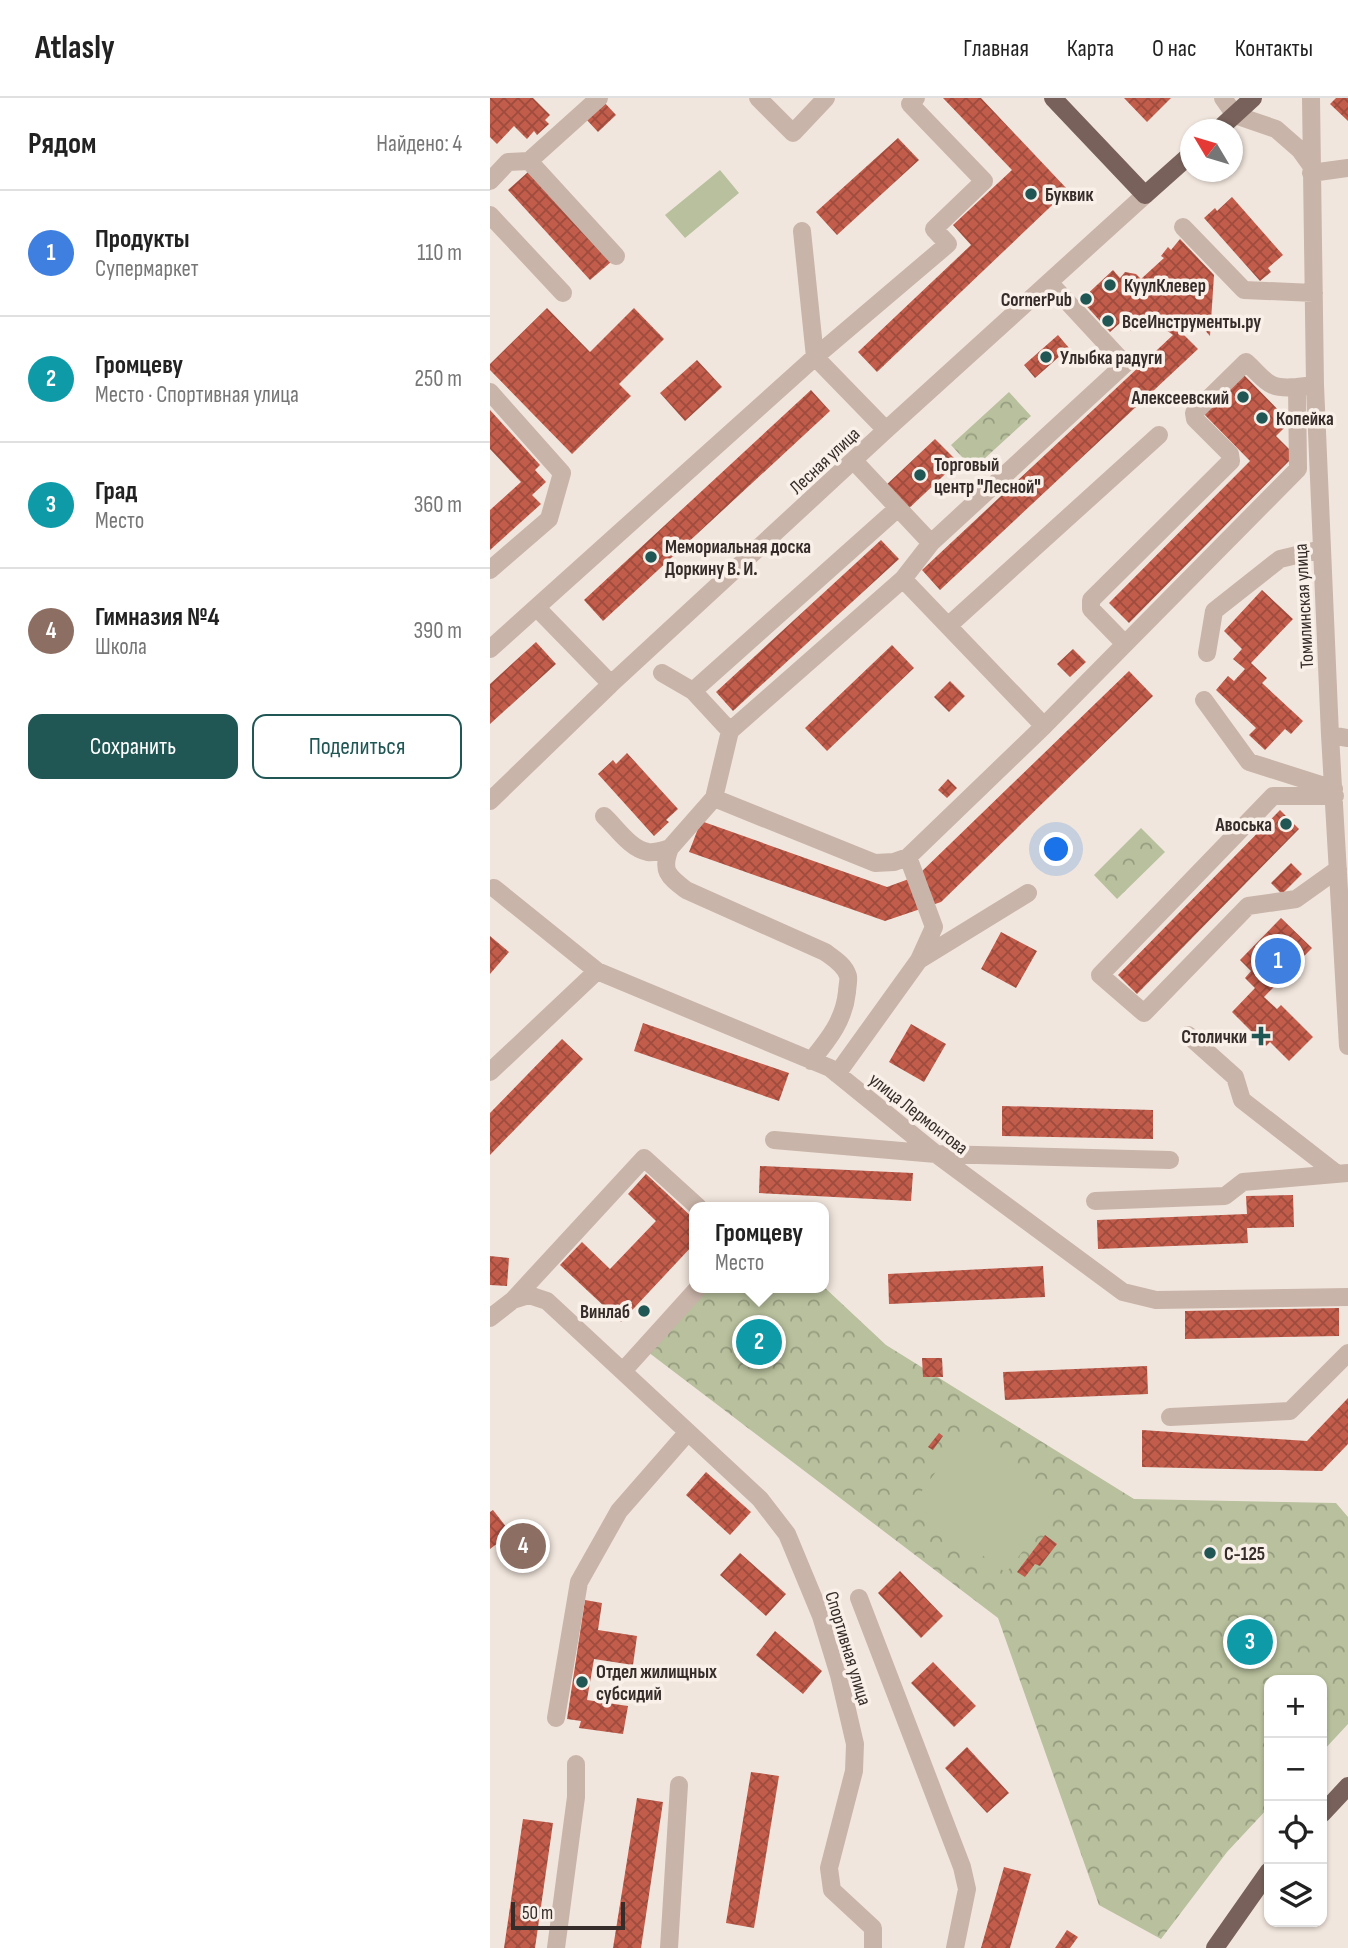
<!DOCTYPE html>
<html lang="ru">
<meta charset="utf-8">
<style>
:root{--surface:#fff;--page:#f6f6f6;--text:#222;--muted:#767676;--line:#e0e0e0;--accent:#205755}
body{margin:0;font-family:"Sofia Sans Condensed",sans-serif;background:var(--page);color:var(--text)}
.controls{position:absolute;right:21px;bottom:21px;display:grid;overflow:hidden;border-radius:14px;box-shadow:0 2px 5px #0004}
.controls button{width:63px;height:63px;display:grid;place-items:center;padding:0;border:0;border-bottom:2px solid var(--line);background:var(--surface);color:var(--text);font:35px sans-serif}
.compass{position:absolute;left:690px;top:21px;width:63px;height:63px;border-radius:50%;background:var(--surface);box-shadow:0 2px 5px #0004;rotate:308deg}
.scale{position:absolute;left:21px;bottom:18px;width:114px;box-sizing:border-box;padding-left:7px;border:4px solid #362c29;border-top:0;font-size:19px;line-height:24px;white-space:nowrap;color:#362c29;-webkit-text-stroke:5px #f9f0e9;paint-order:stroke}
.you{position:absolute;left:567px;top:752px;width:24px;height:24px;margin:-18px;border:5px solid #fff;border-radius:50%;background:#1a73e8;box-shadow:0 0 0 10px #1a73e833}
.badge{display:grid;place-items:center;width:46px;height:46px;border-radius:50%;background:var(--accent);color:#fff;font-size:23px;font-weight:700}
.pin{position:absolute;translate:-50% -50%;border:4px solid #fff;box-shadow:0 2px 7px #0006}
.popup{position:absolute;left:199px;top:1104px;width:140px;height:91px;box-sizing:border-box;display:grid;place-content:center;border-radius:14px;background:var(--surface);filter:drop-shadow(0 2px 5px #0005);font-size:23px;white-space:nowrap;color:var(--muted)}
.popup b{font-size:26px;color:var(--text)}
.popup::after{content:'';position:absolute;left:50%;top:100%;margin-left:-14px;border:14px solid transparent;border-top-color:var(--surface)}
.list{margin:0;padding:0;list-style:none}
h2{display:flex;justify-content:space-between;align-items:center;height:91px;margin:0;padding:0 28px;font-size:30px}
h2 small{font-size:23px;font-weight:400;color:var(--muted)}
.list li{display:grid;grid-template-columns:46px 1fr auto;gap:21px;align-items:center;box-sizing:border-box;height:126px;padding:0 28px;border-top:2px solid var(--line)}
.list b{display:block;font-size:26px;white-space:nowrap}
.list p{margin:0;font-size:23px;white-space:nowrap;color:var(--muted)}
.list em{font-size:23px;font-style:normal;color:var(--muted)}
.actions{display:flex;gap:14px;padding:21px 28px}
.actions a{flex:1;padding:16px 0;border:2px solid var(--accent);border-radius:14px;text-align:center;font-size:24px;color:var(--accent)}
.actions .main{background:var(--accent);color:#fff}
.icon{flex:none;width:38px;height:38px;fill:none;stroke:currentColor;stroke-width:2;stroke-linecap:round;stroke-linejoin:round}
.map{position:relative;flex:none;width:858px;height:1850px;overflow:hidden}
header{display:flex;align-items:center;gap:42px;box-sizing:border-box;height:98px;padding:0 35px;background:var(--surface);border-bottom:2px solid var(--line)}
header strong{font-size:33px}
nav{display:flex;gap:38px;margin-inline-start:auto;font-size:24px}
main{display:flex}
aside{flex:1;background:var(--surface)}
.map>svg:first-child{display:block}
</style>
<header>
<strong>Atlasly</strong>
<nav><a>Главная</a><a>Карта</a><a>О нас</a><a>Контакты</a></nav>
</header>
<main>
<aside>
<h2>Рядом<small>Найдено: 4</small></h2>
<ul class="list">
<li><span class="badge" style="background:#3f7fe0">1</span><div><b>Продукты</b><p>Супермаркет</p></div><em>110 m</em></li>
<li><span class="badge" style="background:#0f9aa8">2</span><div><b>Громцеву</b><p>Место · Спортивная улица</p></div><em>250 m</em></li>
<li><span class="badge" style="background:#0f9aa8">3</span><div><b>Град</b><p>Место</p></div><em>360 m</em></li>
<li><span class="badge" style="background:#8d6e63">4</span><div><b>Гимназия №4</b><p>Школа</p></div><em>390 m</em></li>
</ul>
<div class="actions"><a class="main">Сохранить</a><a>Поделиться</a></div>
</aside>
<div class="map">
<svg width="858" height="1850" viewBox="0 0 858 1850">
<defs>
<pattern id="forest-crowns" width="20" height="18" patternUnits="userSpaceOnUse" patternTransform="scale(1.75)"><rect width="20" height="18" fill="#b8c09d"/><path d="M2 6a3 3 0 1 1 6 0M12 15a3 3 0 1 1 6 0" fill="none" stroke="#969c80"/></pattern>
<pattern id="building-cross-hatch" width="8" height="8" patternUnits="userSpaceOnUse" patternTransform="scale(1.75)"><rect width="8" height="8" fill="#c25c4b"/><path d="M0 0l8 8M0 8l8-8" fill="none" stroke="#9e4c3e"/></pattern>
</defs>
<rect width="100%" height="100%" fill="#f1e6dd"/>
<path fill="url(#forest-crowns)" d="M 519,294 L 541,318 L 483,371 L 461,347 Z
M 651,730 L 675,754 L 627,801 L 604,777 Z
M 334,1189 L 396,1247 L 644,1401 L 846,1405 L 858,1419 L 858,1626 L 832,1654 L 832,1582 L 779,1582 L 779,1709 L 737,1754 L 671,1841 L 609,1807 L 508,1520 L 158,1254 L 216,1190 Z"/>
<path fill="#b8c09d" d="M 230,72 L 249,95 L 195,140 L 175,117 Z
M 475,1334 L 571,1403 L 516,1475 L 423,1405 Z
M 779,1653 L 779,1686 L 773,1692 L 756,1673 Z"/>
<path fill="url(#building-cross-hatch)" d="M 0,0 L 43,0 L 60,17 L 55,22 L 59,26 L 47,37 L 44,33 L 37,41 L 24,28 L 7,46 L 0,39 Z
M 453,0 L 491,0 L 578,92 L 387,274 L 368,254 L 481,147 L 463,127 L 522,72 Z
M 634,0 L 681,0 L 657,24 Z
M 846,0 L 858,0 L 858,23 L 840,6 Z
M 113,3 L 126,17 L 108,34 L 95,20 Z
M 408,40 L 429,62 L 347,137 L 326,114 Z
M 38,74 L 121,164 L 100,182 L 18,92 Z
M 742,99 L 793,157 L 778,170 L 781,174 L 770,183 L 714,120 L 725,110 L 727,113 Z
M 690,141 L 724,177 L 720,238 L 706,222 L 692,235 L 708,251 L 450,492 L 432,472 L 683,237 L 657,218 L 640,233 L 630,225 L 620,234 L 591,202 L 623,172 L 630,180 L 635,174 L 646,176 L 651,181 L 674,160 L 671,158 L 678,149 L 681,152 Z
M 57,210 L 100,254 L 144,210 L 174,241 L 129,286 L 141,298 L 82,356 L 0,272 L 0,266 Z
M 568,237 L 579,250 L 545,280 L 534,267 Z
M 207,262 L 232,289 L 195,323 L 170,295 Z
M 753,276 L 800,324 L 786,338 L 805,357 L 639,525 L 619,505 L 760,363 L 713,315 Z
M 321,292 L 340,313 L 113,523 L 94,502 Z
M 0,312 L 50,367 L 45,372 L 56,384 L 42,397 L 51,406 L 0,452 L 0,412 L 31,384 L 0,351 Z
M 445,341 L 468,364 L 415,414 L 393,390 Z
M 391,442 L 409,461 L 243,613 L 226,594 Z
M 772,492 L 803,521 L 761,565 L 777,580 L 772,585 L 813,623 L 801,636 L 795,631 L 775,652 L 759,637 L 766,630 L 726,592 L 738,578 L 744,583 L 755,571 L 743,561 L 752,551 L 734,533 Z
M 46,544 L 66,566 L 0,626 L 0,586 Z
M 402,547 L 424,570 L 337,653 L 315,630 Z
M 583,551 L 596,564 L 580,579 L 567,566 Z
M 639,573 L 663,598 L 451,804 L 395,823 L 199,754 L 211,723 L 397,789 L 427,778 Z
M 460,583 L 475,598 L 459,614 L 444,599 Z
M 137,655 L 188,711 L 176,722 L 179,724 L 164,738 L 108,676 L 123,662 L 126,666 Z
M 458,681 L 467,690 L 457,700 L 448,692 Z
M 790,712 L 809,731 L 647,896 L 628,877 Z
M 801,765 L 812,776 L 792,796 L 781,785 Z
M 791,820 L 822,850 L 774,899 L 787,911 L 791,907 L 823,939 L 799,963 L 780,944 L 776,948 L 742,914 L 765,890 L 755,880 L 761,873 L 750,862 Z
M 511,834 L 547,853 L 526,890 L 491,871 Z
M 0,838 L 19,854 L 0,876 Z
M 153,925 L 299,975 L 289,1003 L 144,953 Z
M 421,926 L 456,946 L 434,984 L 399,964 Z
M 72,941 L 93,961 L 0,1057 L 0,1015 Z
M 512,1008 L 663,1012 L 663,1041 L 512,1038 Z
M 270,1068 L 423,1075 L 421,1103 L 269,1095 Z
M 156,1076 L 204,1121 L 204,1146 L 131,1224 L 70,1167 L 92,1144 L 120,1171 L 166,1123 L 138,1096 Z
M 803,1097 L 804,1129 L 757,1130 L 758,1145 L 608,1151 L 607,1122 L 757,1116 L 756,1098 Z
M 0,1158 L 19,1160 L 17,1188 L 0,1187 Z
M 553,1168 L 555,1199 L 399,1206 L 398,1176 Z
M 849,1210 L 849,1238 L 695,1241 L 695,1213 Z
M 432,1260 L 452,1260 L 453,1279 L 433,1279 Z
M 657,1268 L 658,1296 L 515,1302 L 513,1274 Z
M 858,1300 L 858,1346 L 832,1373 L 652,1369 L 652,1332 L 817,1343 Z
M 449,1335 L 453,1338 L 443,1352 L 438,1349 Z
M 216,1374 L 261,1414 L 240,1437 L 196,1397 Z
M 3,1412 L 21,1435 L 0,1451 L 0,1414 Z
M 555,1437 L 567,1446 L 550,1468 L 545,1466 L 535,1479 L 527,1474 Z
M 250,1455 L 296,1496 L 276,1518 L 230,1477 Z
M 410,1473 L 453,1518 L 431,1540 L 388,1495 Z
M 95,1502 L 112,1505 L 108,1532 L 147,1538 L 143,1567 L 104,1561 L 97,1602 L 138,1608 L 133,1636 L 89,1630 L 91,1623 L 77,1621 Z
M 285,1533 L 332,1573 L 313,1596 L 266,1557 Z
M 443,1564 L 486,1608 L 464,1629 L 421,1585 Z
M 477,1649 L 519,1695 L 497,1715 L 455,1670 Z
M 261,1674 L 289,1678 L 264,1830 L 236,1825 Z
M 147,1700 L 173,1704 L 151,1850 L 123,1850 Z
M 33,1721 L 63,1725 L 45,1850 L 14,1850 Z
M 514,1769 L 541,1776 L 520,1850 L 491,1850 Z
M 577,1832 L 588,1839 L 580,1850 L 565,1850 Z"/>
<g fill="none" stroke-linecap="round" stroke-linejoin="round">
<path stroke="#c9b4a9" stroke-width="18" d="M 268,0 L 303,35 L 336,0
M 733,0 L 745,17 L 786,31 L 810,52 L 820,66
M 821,0 L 825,287 L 840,637 L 858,948
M 39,63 L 126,158
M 821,75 L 858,70
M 0,83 L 18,64 L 39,63 L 109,0
M 0,117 L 73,195
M 693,129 L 754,192 L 824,195
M 312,133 L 325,259 L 396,332
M 559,184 L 635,266 L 441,445 L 413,481 L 240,633 L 224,700 L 385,765 L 404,764 L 418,759 L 554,628 L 808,371 L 807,289 L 825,287
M 0,294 L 72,375 L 59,421 L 0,472
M 364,363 L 441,445
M 413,481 L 554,628
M 47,510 L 121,586
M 458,528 L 669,337
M 635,546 L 601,511 L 601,502 L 741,363 L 740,356 L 705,321 L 704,315 L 756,264 C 777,283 777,292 807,289
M 0,551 L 325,259 L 458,146 L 444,131 L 494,83 L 420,6 L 426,0
M 717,555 L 724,513 L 790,461 L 832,451
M 172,575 L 203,593
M 714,602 L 759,664 L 844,691
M 240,633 L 203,593 L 408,410
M 840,637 L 858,640
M 845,698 L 783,698 L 610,877 L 654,915 L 758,808 L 806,801 L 848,771
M 224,700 L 180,750 C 171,773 178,778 196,792 L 335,854 C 343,860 355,867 358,878 C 359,882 357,890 357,894 C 354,923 338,942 321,963
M 0,703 L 121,586 L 396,332 L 655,97
M 114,718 C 126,729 140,751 158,754 C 165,755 173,752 180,750
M 418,759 L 444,829 L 429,862 L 538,795
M 4,790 L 107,873
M 698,937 L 745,979 L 752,1002 L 846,1075
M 0,974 L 107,873 L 340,970 L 446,1056 L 633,1194 L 666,1202 L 858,1199
M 347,976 L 429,862
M 284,1042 L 446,1056 L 680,1062
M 605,1103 L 735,1098 L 753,1084 L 858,1075
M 23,1202 L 154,1060 L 208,1109
M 0,1220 L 23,1202 L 39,1197 L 57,1203 L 270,1401 L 297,1436 L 331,1518 L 349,1577 L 365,1646 L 364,1673 L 339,1770 L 342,1792 L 383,1830 L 383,1850
M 133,1273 L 208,1190
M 680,1319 L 800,1313 L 858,1255
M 369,1500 L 472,1769 L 477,1791 L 465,1850
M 66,1620 L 89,1484 L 129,1413 L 198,1334
M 66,1850 L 86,1699 L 86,1666
M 179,1850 L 189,1687"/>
<path stroke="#78615a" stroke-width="18" d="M 563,0 L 655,97 L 701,56
M 728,32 L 763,0
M 832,1716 L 858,1688
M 725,1850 L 779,1773"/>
</g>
<g fill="#205755" stroke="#f9f0e9" stroke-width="2.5">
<circle cx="541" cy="96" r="7"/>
<circle cx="620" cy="187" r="7"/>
<circle cx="596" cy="201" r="7"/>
<circle cx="618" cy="223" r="7"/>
<circle cx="556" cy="259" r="7"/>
<circle cx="753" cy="299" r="7"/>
<circle cx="772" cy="320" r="7"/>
<circle cx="430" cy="377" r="7"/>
<circle cx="161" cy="459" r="7"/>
<circle cx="796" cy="726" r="7"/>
<path d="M767.5 927.5h7v7h7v7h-7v7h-7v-7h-7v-7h7z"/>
<circle cx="154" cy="1213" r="7"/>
<circle cx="720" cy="1455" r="7"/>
<circle cx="92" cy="1584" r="7"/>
</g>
<g text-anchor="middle" stroke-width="7" stroke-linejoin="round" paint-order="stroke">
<g font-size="19" font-weight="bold" fill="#362c29" stroke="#f9f0e9" text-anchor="start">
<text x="555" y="103">Буквик</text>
<text x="634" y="194">КуулКлевер</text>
<text x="582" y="208" text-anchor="end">CornerPub</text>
<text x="632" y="230">ВсеИнструменты.ру</text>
<text x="570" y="266">Улыбка радуги</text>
<text x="739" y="306" text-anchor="end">Алексеевский</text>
<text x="786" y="327">Копейка</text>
<text x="444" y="373">Торговый<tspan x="444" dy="22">центр "Лесной"</tspan></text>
<text x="175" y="455">Мемориальная доска<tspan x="175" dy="22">Доркину В. И.</tspan></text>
<text x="782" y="733" text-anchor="end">Авоська</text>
<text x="757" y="945" text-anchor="end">Столички</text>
<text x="140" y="1220" text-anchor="end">Винлаб</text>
<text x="734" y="1462">С-125</text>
<text x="106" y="1580">Отдел жилищных<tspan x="106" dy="22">субсидий</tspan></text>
</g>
<g font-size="19" fill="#362c29" stroke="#f9f0e9">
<text transform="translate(334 362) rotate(-43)" y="7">Лесная улица</text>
<text transform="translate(813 508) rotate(-93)" y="7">Томилинская улица</text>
<text transform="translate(429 1015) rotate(38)" y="7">улица Лермонтова</text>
<text transform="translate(359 1550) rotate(73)" y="7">Спортивная улица</text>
</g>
</g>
</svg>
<div class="controls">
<button>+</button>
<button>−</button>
<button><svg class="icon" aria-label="locate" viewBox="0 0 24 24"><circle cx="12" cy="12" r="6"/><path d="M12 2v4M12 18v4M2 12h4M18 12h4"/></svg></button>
<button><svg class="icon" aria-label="layers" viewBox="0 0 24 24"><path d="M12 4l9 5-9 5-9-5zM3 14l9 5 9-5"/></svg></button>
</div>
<svg class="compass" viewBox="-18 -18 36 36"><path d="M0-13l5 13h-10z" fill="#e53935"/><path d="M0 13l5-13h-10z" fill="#767676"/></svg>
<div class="scale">50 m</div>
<div class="you"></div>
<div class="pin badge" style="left:788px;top:863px;background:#3f7fe0">1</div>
<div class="pin badge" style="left:269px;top:1244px;background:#0f9aa8">2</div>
<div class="popup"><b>Громцеву</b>Место</div>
<div class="pin badge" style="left:760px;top:1544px;background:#0f9aa8">3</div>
<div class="pin badge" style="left:33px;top:1448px;background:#8d6e63">4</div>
</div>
</main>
